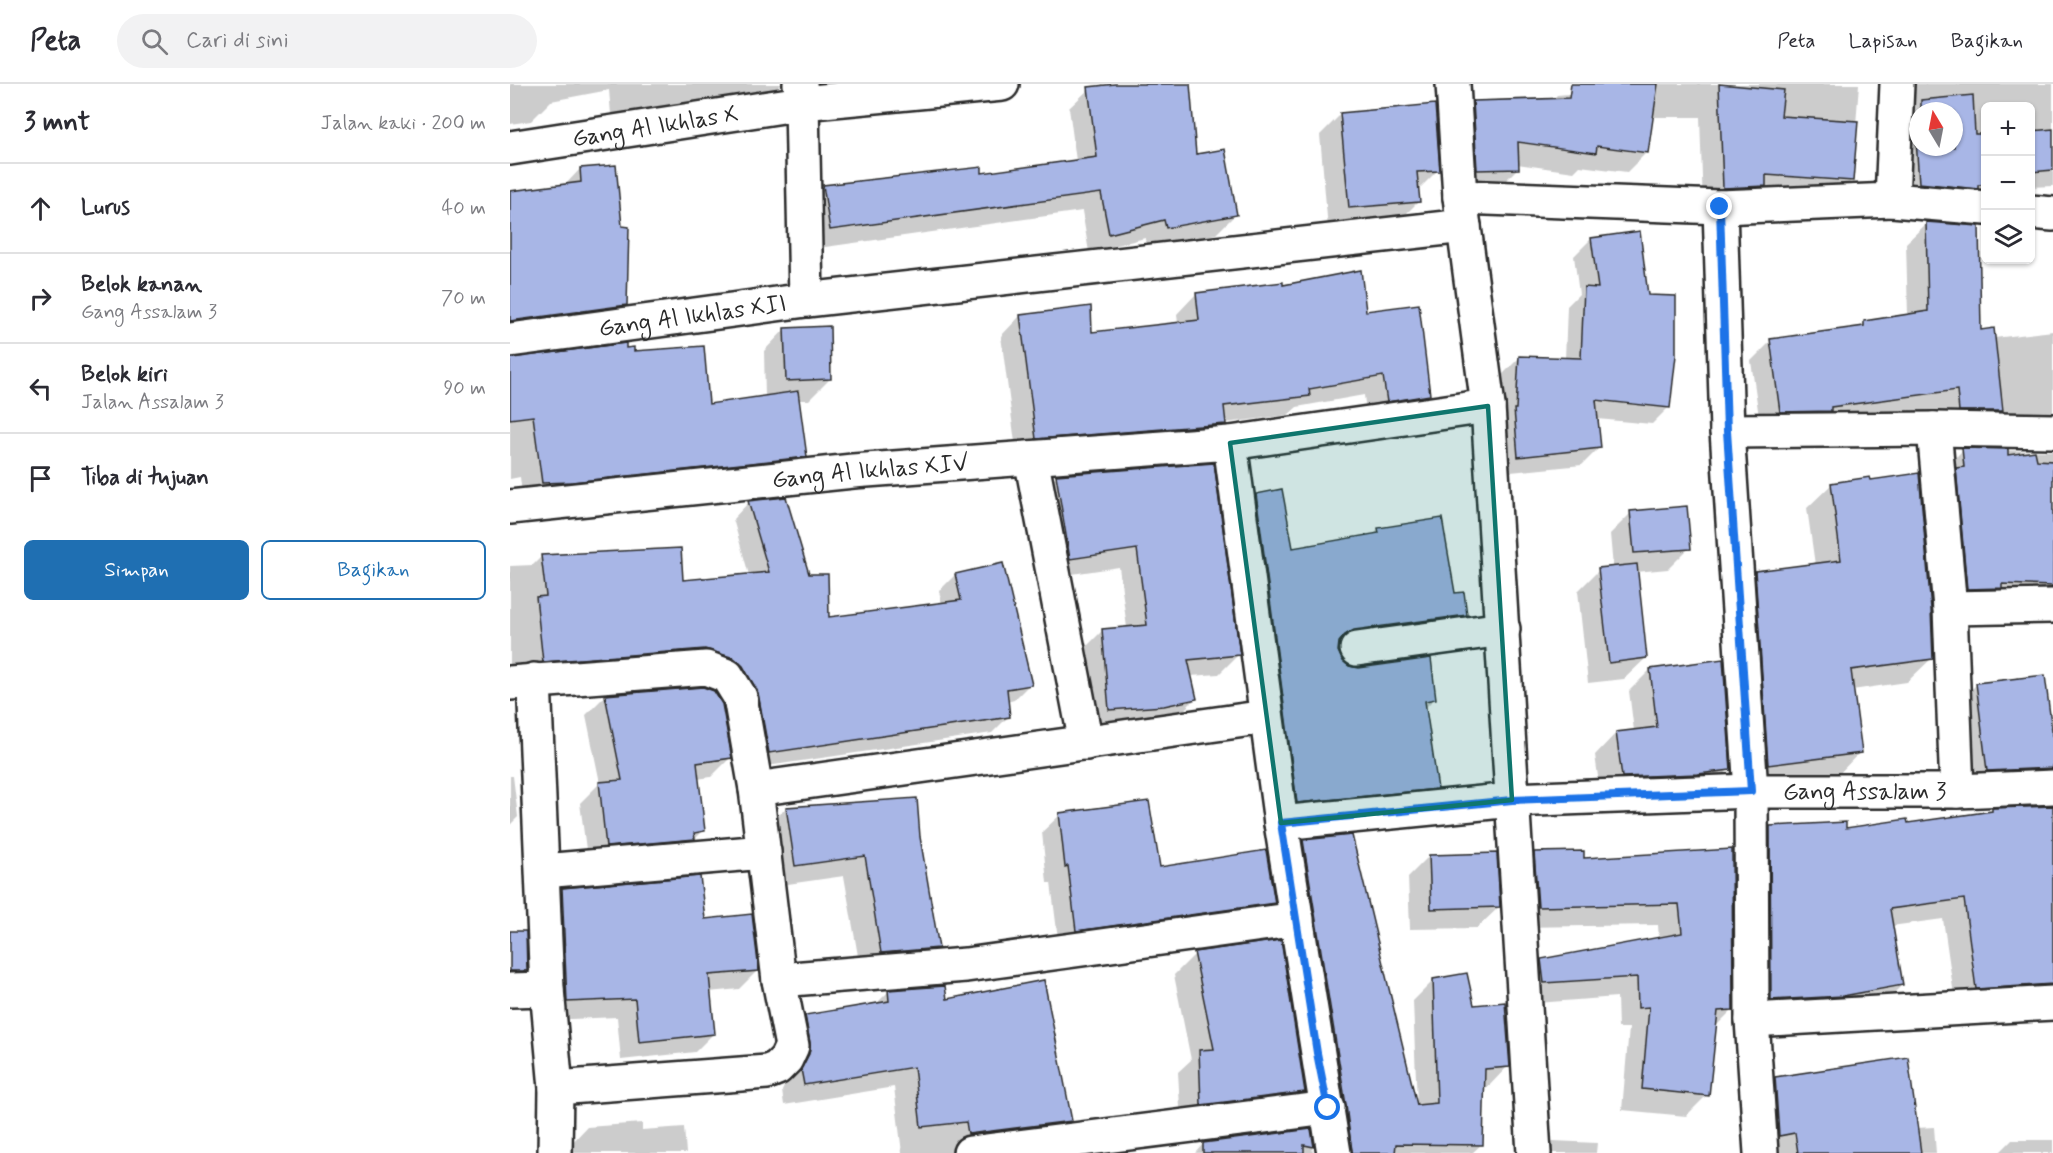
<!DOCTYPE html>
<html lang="id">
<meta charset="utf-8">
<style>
:root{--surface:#fff;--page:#f2f2f3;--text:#2b2b33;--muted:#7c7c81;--line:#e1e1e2;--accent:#1f6fb2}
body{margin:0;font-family:Mynerve,sans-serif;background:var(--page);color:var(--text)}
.controls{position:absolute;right:18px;top:18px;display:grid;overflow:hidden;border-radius:9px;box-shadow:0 2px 4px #0004}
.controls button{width:54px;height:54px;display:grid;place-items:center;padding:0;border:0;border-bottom:2px solid var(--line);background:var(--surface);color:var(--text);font:30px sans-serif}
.compass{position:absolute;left:1399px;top:18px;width:54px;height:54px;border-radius:50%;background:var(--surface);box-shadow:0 2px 4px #0004;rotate:350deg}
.stop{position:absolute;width:18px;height:18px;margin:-14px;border:4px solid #1a73e8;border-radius:50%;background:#fff}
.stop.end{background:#1a73e8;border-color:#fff;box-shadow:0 2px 6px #0008}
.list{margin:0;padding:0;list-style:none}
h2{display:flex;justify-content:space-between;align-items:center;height:78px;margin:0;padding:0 24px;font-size:26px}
h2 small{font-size:20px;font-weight:400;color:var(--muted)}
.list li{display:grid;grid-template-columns:39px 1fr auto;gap:18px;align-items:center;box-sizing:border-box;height:90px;padding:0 24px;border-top:2px solid var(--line)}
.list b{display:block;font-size:22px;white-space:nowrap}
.list p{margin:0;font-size:20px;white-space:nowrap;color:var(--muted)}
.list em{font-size:20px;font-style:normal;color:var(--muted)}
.actions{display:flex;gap:12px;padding:18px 24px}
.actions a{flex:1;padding:14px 0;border:2px solid var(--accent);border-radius:9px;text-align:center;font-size:21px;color:var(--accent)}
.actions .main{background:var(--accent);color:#fff}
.icon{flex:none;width:33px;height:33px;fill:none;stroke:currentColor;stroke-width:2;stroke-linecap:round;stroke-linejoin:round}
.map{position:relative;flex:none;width:1543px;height:1069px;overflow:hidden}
header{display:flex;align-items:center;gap:36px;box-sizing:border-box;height:84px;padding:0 30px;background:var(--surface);border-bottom:2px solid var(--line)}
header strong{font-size:28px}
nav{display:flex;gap:33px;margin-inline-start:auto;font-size:21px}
.search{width:420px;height:54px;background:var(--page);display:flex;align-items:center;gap:15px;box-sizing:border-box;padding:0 21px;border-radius:33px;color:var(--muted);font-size:22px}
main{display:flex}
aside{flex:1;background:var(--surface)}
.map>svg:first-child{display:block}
</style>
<header>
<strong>Peta</strong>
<div class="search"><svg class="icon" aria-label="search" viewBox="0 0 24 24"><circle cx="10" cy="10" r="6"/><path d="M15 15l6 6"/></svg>Cari di sini</div>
<nav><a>Peta</a><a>Lapisan</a><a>Bagikan</a></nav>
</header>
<main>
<aside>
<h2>3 mnt<small>Jalan kaki · 200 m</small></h2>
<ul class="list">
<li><svg class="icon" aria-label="ahead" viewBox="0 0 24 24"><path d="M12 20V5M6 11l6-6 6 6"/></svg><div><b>Lurus</b></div><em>40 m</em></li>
<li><svg class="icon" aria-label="right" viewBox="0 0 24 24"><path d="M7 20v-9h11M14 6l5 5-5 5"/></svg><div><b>Belok kanan</b><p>Gang Assalam 3</p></div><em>70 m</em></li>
<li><svg class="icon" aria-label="left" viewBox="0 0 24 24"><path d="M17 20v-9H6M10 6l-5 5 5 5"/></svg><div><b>Belok kiri</b><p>Jalan Assalam 3</p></div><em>90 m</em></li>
<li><svg class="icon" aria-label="arrive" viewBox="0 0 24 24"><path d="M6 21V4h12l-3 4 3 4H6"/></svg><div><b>Tiba di tujuan</b></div></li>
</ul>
<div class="actions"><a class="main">Simpan</a><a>Bagikan</a></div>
</aside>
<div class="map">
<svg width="1543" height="1069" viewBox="0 0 1543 1069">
<rect width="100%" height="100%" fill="#fff"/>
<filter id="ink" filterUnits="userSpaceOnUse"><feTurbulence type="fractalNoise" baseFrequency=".0167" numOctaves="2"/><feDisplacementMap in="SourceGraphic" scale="12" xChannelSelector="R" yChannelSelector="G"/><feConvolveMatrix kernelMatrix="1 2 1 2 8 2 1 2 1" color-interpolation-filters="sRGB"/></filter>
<g filter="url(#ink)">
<path fill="#0003" fill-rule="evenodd" d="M 0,0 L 426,0 L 278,2 L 270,1 L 250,21 L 102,43 L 99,6 L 41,17 L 21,37 L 0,40 Z
M 612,0 L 679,0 L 684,72 L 725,131 L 706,150 L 650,160 L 636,160 L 635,154 L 579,168 L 572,127 L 301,165 L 294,122 L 314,102 L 471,90 L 566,77 L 559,24 L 579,5 Z
M 1104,0 L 1349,0 L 1342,96 L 1322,116 L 1193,124 L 1190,33 L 1142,33 L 1137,68 L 1117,88 L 1070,82 L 1064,88 L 1007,80 L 1007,85 L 987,105 L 947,106 L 943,38 L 963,18 L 1042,16 L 1047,11 L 1104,6 Z
M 1384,0 L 1543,0 L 1543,102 L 1520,103 L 1520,22 L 1476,22 L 1476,110 L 1392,116 ZM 1408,27 L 1444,27 L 1444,63 L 1408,63 Z
M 831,30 L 928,86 L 907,107 L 908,118 L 887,139 L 818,145 L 810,51 Z
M 70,85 L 116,221 L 96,240 L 0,253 L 0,120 L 54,102 Z
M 1417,139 L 1469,247 L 1484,254 L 1543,247 L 1543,522 L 1437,524 L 1433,386 L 1453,366 L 1542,367 L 1540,359 L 1429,346 L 1427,326 L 1304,342 L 1251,347 L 1241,277 L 1261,257 L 1349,244 L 1354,239 L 1398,232 L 1396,159 Z
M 1081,155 L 1136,213 L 1159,323 L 1142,340 L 1087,335 L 1089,364 L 1072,381 L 991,389 L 990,341 L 992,291 L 1009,274 L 1055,275 L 1057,222 L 1069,210 L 1064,172 Z
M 772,203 L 854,228 L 919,311 L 899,331 L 857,337 L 854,311 L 787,323 L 778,331 L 715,339 L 695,360 L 507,374 L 491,252 L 510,232 L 580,250 L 668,240 L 667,230 L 686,210 Z
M 275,245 L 320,295 L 299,316 L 288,316 L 295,372 L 276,392 L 13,418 L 10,393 L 0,395 L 0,276 L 115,265 L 123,269 L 197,322 L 255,314 L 254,267 Z
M 702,381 L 728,571 L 709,590 L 680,592 L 685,615 L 666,634 L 581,644 L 574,565 L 593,546 L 617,544 L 609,483 L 542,493 L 528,411 L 547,392 Z
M 1322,400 L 1422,574 L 1397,598 L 1342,606 L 1350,668 L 1326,693 L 1234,704 L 1222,513 L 1246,489 L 1305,481 L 1297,424 Z
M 747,412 L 781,465 L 863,451 L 869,445 L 943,511 L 956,530 L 935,551 L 826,566 L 831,578 L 839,584 L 924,615 L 915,624 L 926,704 L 906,724 L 767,738 L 726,432 Z
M 239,418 L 298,492 L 318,535 L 432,520 L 429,507 L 445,491 L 520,600 L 504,616 L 497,618 L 499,632 L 482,649 L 243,684 L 216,598 L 0,594 L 0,482 L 23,481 L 31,473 L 172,498 L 239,491 L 223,435 Z
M 1121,429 L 1179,464 L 1158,485 L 1126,488 L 1136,574 L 1114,595 L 1078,599 L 1068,507 L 1089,486 L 1103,484 L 1100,450 Z
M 1140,586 L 1219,685 L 1198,707 L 1091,714 L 1085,671 L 1106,649 L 1124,647 L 1119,607 Z
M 1466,601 L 1539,632 L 1543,632 L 1543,927 L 1446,925 L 1433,835 L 1381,842 L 1392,901 L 1371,922 L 1240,937 L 1239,765 L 1261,744 L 1334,746 L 1396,741 L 1479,729 L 1482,726 L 1541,723 L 1538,714 L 1456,707 L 1445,622 Z
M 95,612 L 220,674 L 201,693 L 187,695 L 193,747 L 174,766 L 78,781 L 70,719 L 90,699 L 76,631 Z
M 0,692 L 3,692 L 8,733 L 0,741 Z
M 276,724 L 409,754 L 427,864 L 406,885 L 351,889 L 334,792 L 264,802 L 255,745 Z
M 550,731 L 649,784 L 763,819 L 746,836 L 549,863 L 541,799 L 537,799 L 532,748 Z
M 793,757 L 907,1021 L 903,917 L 924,896 L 963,922 L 998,982 L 978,1003 L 973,1003 L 972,1060 L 962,1069 L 820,1069 L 773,778 Z
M 1221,766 L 1222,926 L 1205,943 L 1197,1011 L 1176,1032 L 1112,1026 L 1119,944 L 1108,944 L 1107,913 L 1013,920 L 1010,898 L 1032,876 L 1149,855 L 1148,841 L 1007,843 L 1004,791 L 1025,769 L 1072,776 Z
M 919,772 L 989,823 L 967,844 L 900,845 L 898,793 Z
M 52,806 L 194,837 L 247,887 L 229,905 L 199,908 L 203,950 L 185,968 L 111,976 L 107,933 L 39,936 L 34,824 Z
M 0,849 L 16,886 L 0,902 Z
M 685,870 L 794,1007 L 773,1029 L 671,1041 L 668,988 L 681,976 L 664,891 Z
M 378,908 L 436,916 L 560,1037 L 540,1057 L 446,1069 L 392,1069 L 384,1003 L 274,1021 L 272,1007 L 279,992 L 275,952 L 296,932 L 365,921 Z
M 1265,994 L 1406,1044 L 1424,1043 L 1426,1069 L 1248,1069 L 1244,1015 Z
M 132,1039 L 132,1046 L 174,1043 L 176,1069 L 60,1069 L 60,1061 L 77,1043 Z
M 800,1047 L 803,1069 L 685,1069 L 693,1060 Z
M 1502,1056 L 1543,1056 L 1543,1069 L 1489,1069 Z
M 1043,1057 L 1087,1059 L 1086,1069 L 1031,1069 Z"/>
<path fill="#a8b6e6" stroke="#2b2b2b" stroke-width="1.5" d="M 605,0 L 680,0 L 686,70 L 715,65 L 727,131 L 656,144 L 654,136 L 599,150 L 591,109 L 320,146 L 313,101 L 472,83 L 472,89 L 587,73 L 578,3 Z
M 1061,0 L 1148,0 L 1138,69 L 1087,62 L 1086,69 L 1008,58 L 1009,85 L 967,86 L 963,17 L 1059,14 Z
M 1209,0 L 1274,6 L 1271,32 L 1348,37 L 1343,97 L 1256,91 L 1256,102 L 1213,104 Z
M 1463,11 L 1465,50 L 1476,50 L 1476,101 L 1468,101 L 1468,105 L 1409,99 L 1405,41 L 1408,41 L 1408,63 L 1444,63 L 1444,27 L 1411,27 L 1411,16 Z
M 925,20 L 930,87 L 907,88 L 910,118 L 839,124 L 830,29 Z
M 1543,45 L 1543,86 L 1521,88 L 1521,47 Z
M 106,81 L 112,142 L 119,143 L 117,221 L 0,237 L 0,107 L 71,98 L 70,84 Z
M 1416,138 L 1469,142 L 1471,246 L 1484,244 L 1493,327 L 1449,327 L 1447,306 L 1321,323 L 1321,327 L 1270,328 L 1260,255 L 1354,242 L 1354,237 L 1418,227 Z
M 1130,147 L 1138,211 L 1166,212 L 1166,271 L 1160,324 L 1086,316 L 1091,364 L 1008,373 L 1004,325 L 1006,325 L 1009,272 L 1071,274 L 1074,203 L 1088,204 L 1081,154 Z
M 851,186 L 856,227 L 909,220 L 920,311 L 877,318 L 873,292 L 799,305 L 800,312 L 714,322 L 716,340 L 526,355 L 510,231 L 581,222 L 582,248 L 689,236 L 686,209 L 773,198 L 773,201 Z
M 320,242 L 321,295 L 276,297 L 274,244 Z
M 116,259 L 116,264 L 124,263 L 124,267 L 194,262 L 199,320 L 288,307 L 297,373 L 62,398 L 32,399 L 23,332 L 0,335 L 0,274 Z
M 1452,364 L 1498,365 L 1498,371 L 1525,367 L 1527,376 L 1543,377 L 1543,502 L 1492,500 L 1492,504 L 1457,505 L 1446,384 L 1454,383 Z
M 704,379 L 730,571 L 678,576 L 687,615 L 654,622 L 599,626 L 592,545 L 637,541 L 627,465 L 560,475 L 546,391 Z
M 1409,389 L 1421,525 L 1423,575 L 1341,586 L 1352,669 L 1258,681 L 1245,487 L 1331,476 L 1321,399 L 1360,393 L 1361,396 Z
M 772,405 L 783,464 L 869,449 L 868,444 L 932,434 L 945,509 L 954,508 L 957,531 L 844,546 L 835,551 L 829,558 L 828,567 L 833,577 L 839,582 L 849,584 L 921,574 L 926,615 L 915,617 L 928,705 L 787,719 L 746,410 Z
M 276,413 L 299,490 L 318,490 L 319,533 L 451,516 L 445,490 L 493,479 L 522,601 L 497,605 L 500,633 L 259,669 L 248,609 L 233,582 L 224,574 L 195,565 L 33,578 L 26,513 L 36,512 L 31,471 L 171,464 L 173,496 L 259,488 L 238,417 Z
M 1177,422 L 1181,465 L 1124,469 L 1120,427 Z
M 1127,480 L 1137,574 L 1099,579 L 1088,484 Z
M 1213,575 L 1221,686 L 1188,690 L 1112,693 L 1106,648 L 1147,643 L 1140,585 Z
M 1535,591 L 1543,655 L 1543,684 L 1477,687 L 1466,599 Z
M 193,603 L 204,607 L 212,620 L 222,674 L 187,679 L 195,747 L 184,749 L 185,755 L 96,763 L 89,698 L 112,696 L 95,611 Z
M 407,714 L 410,753 L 429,864 L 371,869 L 355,772 L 285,782 L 276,723 Z
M 639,717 L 650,783 L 756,766 L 765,819 L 566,847 L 558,782 L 555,783 L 549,729 Z
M 1543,722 L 1543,900 L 1466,905 L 1454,815 L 1380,825 L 1393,901 L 1333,912 L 1261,916 L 1260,742 L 1336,738 L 1336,744 L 1397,735 L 1398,739 L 1482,727 L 1482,724 Z
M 842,751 L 907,1021 L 927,1019 L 923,895 L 957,889 L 964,921 L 995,918 L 1000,983 L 975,985 L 973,1061 L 886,1060 L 885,1069 L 842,1069 L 836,1021 L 793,756 Z
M 1222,765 L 1223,926 L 1208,927 L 1199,1012 L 1132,1005 L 1139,923 L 1128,924 L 1127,893 L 1034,899 L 1031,875 L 1172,849 L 1169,820 L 1028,823 L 1024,768 L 1074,767 L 1074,774 Z
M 987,769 L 990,823 L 921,825 L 919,771 Z
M 190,792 L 195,835 L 242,830 L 249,887 L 199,891 L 205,950 L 129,958 L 125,915 L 57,918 L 52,804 Z
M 0,847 L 16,847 L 17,887 L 0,887 Z
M 771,856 L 795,1008 L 691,1021 L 689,966 L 704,965 L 684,868 Z
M 534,896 L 562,1037 L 458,1050 L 456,1038 L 411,1043 L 404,983 L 294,1001 L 291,985 L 299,970 L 300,959 L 295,931 L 379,917 L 378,906 L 435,902 L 437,915 Z
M 1398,973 L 1411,1069 L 1288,1069 L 1285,1049 L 1269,1052 L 1265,993 Z
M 801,1045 L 804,1063 L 794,1061 L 794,1069 L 693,1069 L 693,1059 Z"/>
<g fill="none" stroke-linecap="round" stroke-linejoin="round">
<defs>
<g id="minor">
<path d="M 943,0 L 950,113 L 978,322 L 1024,1069"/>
<path id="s1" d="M 0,64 L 292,19 L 492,0"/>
<path d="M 950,113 L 1210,123 L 1382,116 L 1387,0"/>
<path d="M 1382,116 L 1476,124"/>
<path d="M 1210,123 L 1217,347 L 1241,707 L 1242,936 L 1543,919"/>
<path d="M 1520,128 L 1543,130"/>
<path d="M 296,216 L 954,142"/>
<path id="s2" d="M 0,256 L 296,216 L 292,19 L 290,0"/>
<path d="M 1424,345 L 1440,524 L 1447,707"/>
<path d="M 1217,347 L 1424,345 L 1543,347"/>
<path d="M 720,359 L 771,739 L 824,1069"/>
<path d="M 521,374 L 576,659"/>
<path id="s3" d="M 0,423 L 343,387 L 720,359 L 978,322"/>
<path d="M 1440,524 L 1543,522"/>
<path d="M 847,565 L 993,545"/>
<path d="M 24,596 L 37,905 L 46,1004 L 45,1069"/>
<path d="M 0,599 L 196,584 L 217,592 L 230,613 L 246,705 L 269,896 L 282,962 L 276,975 L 267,984 L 257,988 L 46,1004"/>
<path d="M 246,705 L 756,633"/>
<path id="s4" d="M 771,739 L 1002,716 L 1241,707 L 1447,707 L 1543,703"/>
<path d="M 33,787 L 254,768"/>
<path d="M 269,896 L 456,881 L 787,835"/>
<path d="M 0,906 L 37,905"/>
<path d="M 1242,936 L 1251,1069"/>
<path d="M 460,1069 L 818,1024"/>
</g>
</defs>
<use href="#minor" stroke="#2b2b2b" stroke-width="38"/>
<use href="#minor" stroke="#fff" stroke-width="33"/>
</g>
</g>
<g fill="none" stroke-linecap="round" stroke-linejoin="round" filter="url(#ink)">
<path stroke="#1a73e8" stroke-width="8" d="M 818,1024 L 807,969 L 771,739 L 1002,716 L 1241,707 L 1217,347 L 1210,123"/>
</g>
<path fill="#0f766e" fill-opacity="0.2" stroke="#0f766e" stroke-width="4.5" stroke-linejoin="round" d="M 978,322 L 1002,716 L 771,739 L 720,359 Z"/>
<g text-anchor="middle" stroke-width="6" stroke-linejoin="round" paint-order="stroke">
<g font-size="24" fill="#2b2b2b" stroke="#fff">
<text dy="8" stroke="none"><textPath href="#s1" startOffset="147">Gang Al Ikhlas X</textPath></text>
<text dy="8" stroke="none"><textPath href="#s2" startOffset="184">Gang Al Ikhlas XII</textPath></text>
<text dy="8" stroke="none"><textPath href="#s3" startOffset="362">Gang Al Ikhlas XIV</textPath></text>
<text dy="8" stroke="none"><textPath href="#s4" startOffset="585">Gang Assalam 3</textPath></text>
</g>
</g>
</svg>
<div class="controls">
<button>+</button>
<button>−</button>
<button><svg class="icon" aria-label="layers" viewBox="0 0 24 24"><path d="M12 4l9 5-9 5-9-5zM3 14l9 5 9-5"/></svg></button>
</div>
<svg class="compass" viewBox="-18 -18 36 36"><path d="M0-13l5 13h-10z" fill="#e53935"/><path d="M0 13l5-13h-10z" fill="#7c7c81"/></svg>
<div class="stop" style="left:818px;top:1024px"></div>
<div class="stop end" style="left:1210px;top:123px"></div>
</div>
</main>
